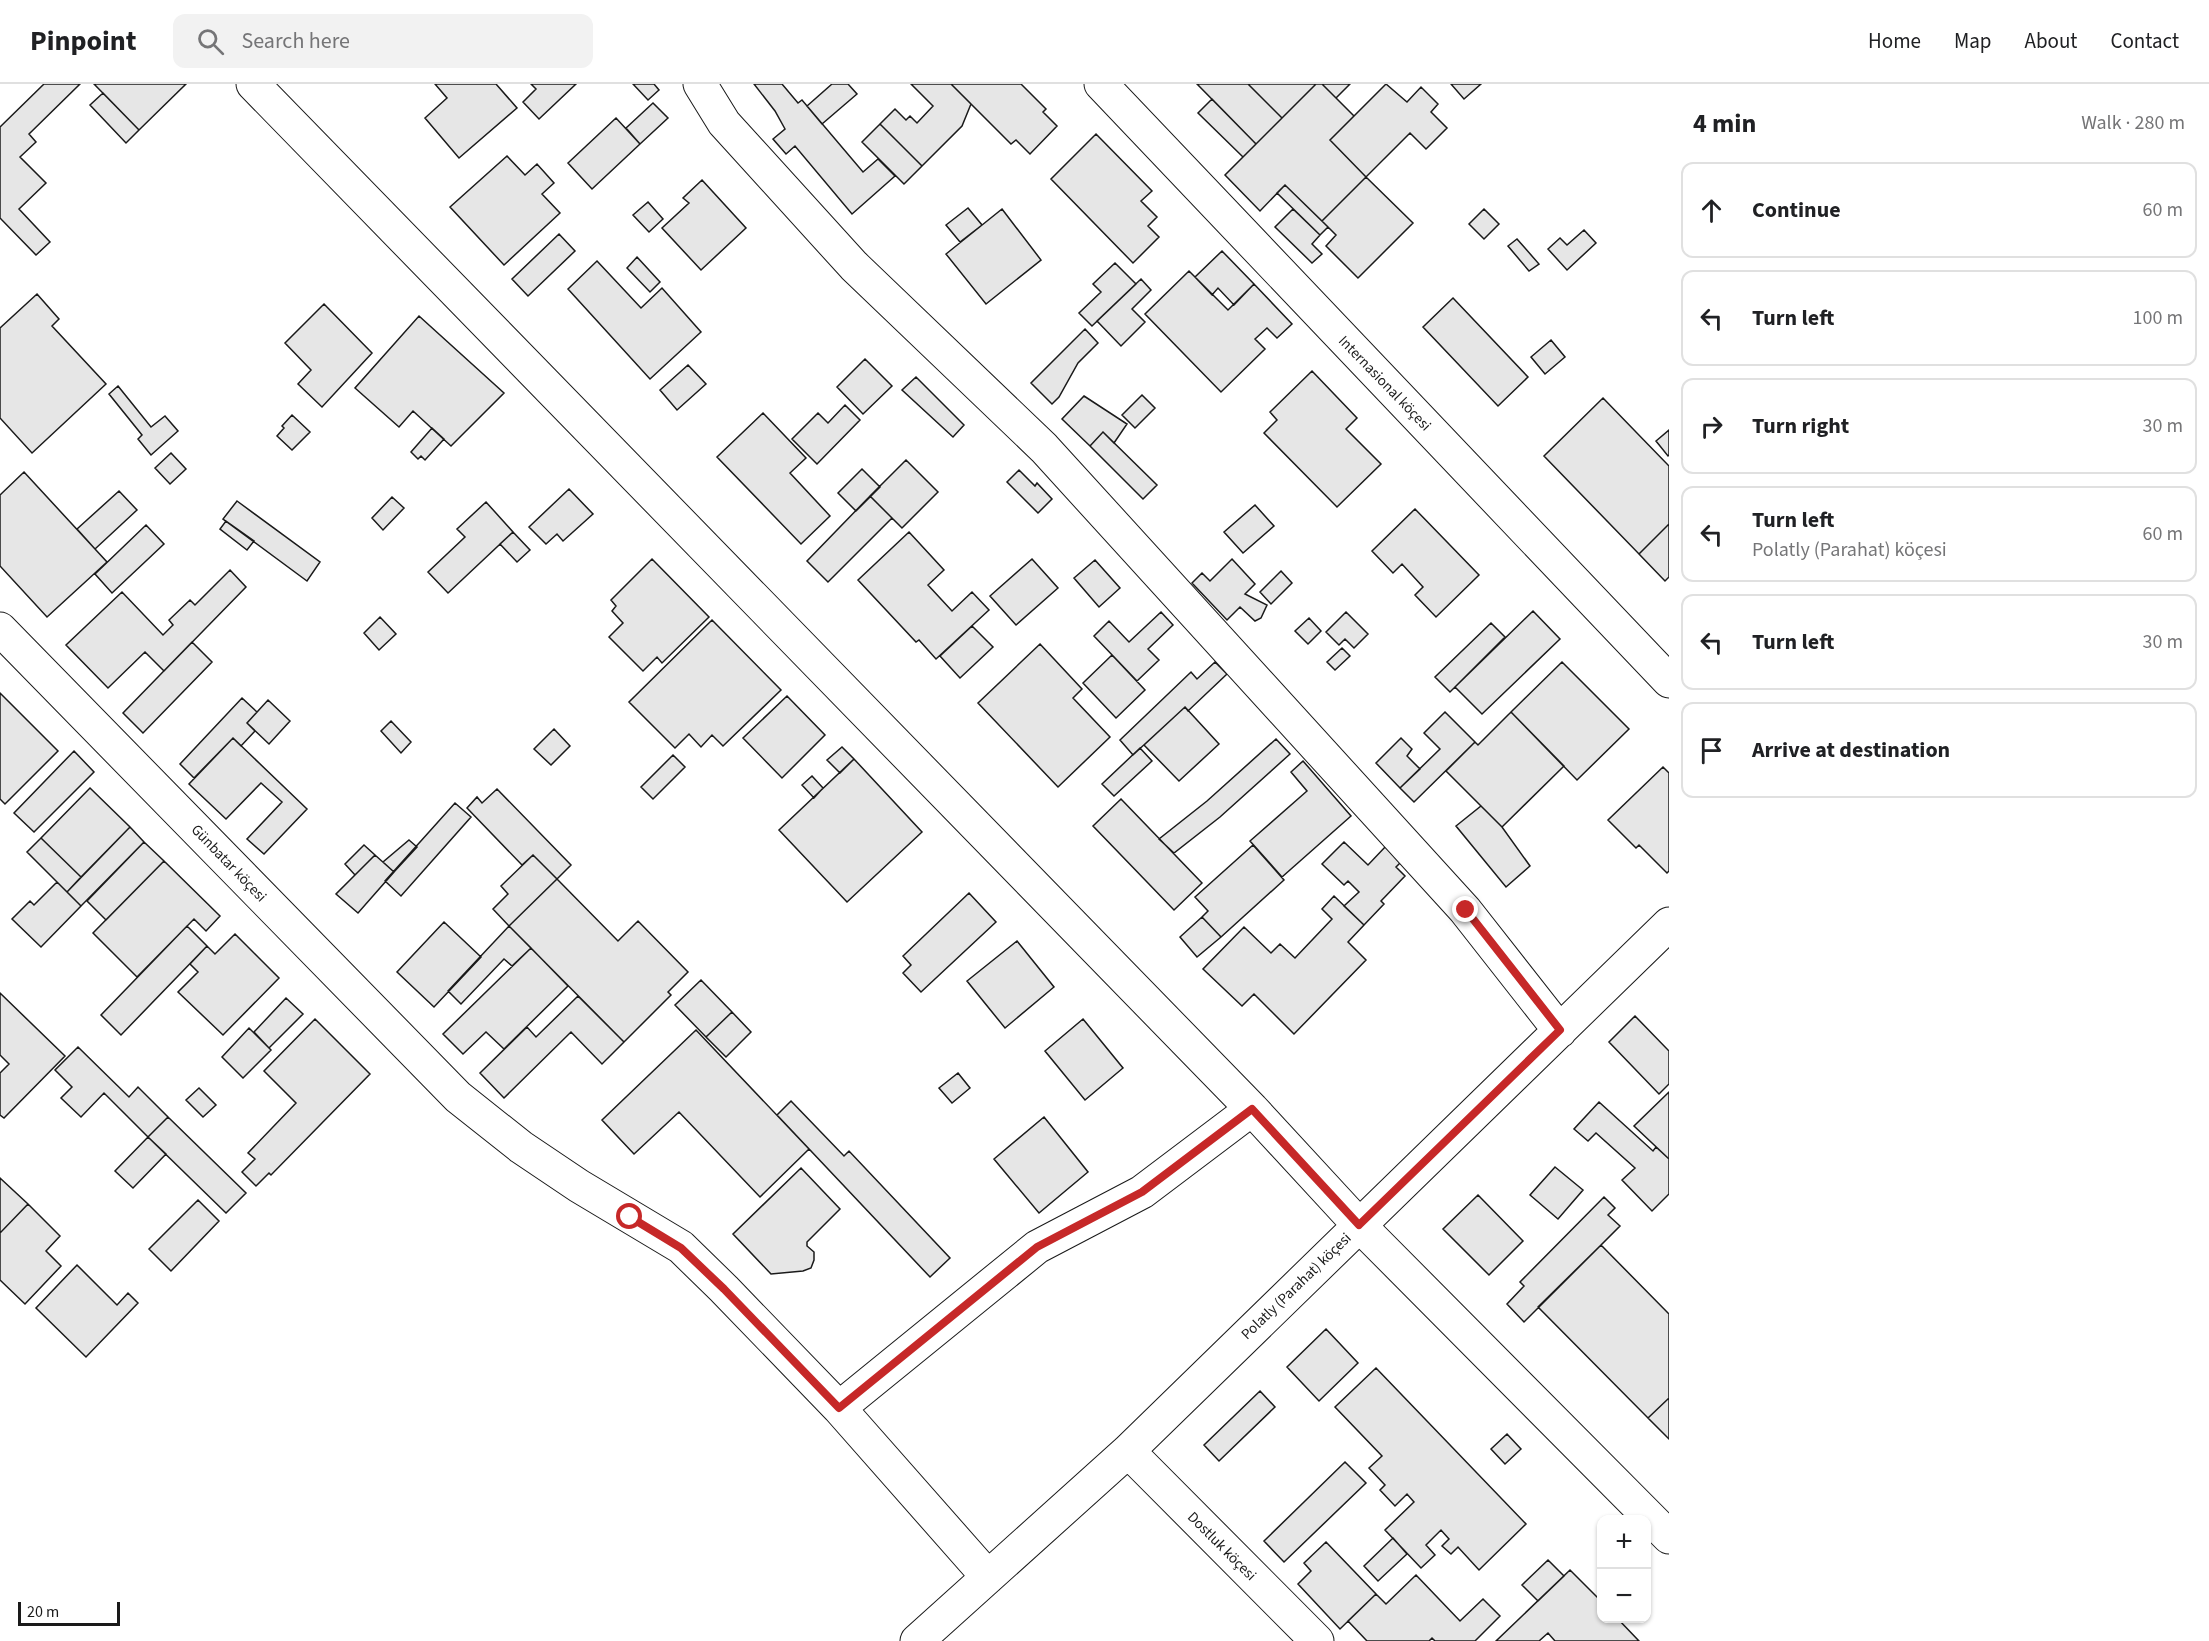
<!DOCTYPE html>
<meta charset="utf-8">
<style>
:root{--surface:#fff;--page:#f2f2f2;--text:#202124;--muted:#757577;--line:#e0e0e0}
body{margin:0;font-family:"Source Sans 3",sans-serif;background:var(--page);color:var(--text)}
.controls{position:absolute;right:18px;bottom:18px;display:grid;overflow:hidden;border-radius:12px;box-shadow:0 2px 4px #0004}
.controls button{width:54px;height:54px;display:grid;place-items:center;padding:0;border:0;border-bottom:2px solid var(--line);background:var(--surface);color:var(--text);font:30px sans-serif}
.scale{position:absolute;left:18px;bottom:15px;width:102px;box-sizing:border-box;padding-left:6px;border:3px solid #1a1a1a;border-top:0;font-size:16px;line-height:21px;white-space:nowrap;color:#1a1a1a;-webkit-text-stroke:4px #fff;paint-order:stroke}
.stop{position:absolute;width:18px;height:18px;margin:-14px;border:4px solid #c62828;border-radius:50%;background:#fff}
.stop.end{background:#c62828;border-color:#fff;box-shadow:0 2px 6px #0008}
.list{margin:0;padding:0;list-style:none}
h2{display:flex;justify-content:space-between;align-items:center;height:78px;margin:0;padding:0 24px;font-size:26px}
h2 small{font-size:20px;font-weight:400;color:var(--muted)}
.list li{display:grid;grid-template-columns:39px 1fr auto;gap:18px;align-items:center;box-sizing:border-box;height:96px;margin:0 12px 12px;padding:0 12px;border:2px solid var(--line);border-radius:12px}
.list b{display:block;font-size:22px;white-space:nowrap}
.list p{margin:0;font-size:20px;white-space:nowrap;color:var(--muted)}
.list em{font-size:20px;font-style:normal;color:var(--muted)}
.icon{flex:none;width:33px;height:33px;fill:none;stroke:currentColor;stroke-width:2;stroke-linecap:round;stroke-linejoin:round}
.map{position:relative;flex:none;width:1669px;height:1557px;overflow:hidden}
header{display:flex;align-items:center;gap:36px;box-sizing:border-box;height:84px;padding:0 30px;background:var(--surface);border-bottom:2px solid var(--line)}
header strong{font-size:28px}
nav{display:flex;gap:33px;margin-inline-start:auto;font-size:21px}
.search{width:420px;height:54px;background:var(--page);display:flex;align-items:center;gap:15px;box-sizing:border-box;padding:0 21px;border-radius:12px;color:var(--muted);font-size:22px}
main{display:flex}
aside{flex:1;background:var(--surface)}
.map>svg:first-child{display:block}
</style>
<header>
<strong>Pinpoint</strong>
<div class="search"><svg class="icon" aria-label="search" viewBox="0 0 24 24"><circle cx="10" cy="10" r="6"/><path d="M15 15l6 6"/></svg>Search here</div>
<nav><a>Home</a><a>Map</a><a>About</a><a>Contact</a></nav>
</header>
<main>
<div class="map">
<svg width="1669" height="1557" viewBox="0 0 1669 1557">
<rect width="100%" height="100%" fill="#fff"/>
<path fill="#e6e6e6" stroke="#1a1a1a" stroke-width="1.5" d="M 44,0 L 80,0 L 29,50 L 36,58 L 20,73 L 46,99 L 19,125 L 50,158 L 36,171 L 0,134 L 0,43 Z
M 94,0 L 186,0 L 139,46 Z
M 435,0 L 496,0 L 517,24 L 459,74 L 425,34 L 447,14 Z
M 531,0 L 576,0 L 539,35 L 523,18 L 536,5 Z
M 633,0 L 654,0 L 659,6 L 648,16 Z
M 754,0 L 782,0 L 798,19 L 802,16 L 863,88 L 878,75 L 895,92 L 852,130 L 795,62 L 786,70 L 773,55 L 785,45 L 775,27 Z
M 832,0 L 848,0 L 857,10 L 822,40 L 807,22 Z
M 911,0 L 951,0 L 971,20 L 962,42 L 922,82 L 880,40 L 895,25 L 906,36 L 910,32 L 917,39 L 933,22 Z
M 951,0 L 1021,0 L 1046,25 L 1043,28 L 1057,42 L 1030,70 L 1016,56 L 1011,60 Z
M 1197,0 L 1248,0 L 1282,34 L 1256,60 Z
M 1248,0 L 1316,0 L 1282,34 Z
M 1316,0 L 1322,0 L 1354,32 L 1330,56 L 1366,93 L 1322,137 L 1285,101 L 1260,127 L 1225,91 Z
M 1322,0 L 1350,0 L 1336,14 Z
M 1386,0 L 1407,18 L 1421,3 L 1438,20 L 1431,28 L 1447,44 L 1426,65 L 1410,49 L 1366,93 L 1330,56 Z
M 1451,0 L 1481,0 L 1464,15 Z
M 103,9 L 139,46 L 126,59 L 90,21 Z
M 1212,15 L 1256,60 L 1243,73 L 1198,29 Z
M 653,19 L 668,34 L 640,60 L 626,44 Z
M 616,34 L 640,60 L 592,105 L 568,79 Z
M 880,40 L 922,82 L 904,100 L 862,58 Z
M 1096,50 L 1152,107 L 1141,117 L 1157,133 L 1148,142 L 1159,153 L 1133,179 L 1051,95 Z
M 507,72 L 525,91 L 537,80 L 554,99 L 542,110 L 560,129 L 504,181 L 450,123 Z
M 1366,93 L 1413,139 L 1358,194 L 1326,162 L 1336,151 L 1322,137 Z
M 702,96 L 746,144 L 701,186 L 662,144 L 689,119 L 683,114 Z
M 1285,101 L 1328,143 L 1320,151 L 1277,109 Z
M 648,118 L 663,135 L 649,148 L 633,131 Z
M 968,124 L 982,141 L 960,158 L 946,141 Z
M 1002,125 L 1041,176 L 986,220 L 946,170 Z
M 1293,125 L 1320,151 L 1312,160 L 1322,170 L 1312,179 L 1275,143 Z
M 1484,125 L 1499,140 L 1484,155 L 1469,140 Z
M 1584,146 L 1596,159 L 1567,186 L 1548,165 L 1560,154 L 1567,161 Z
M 559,150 L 575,167 L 528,212 L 512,195 Z
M 1517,155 L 1539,180 L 1529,187 L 1508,162 Z
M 1222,167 L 1254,200 L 1234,221 L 1218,204 L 1212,211 L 1195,193 Z
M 637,173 L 660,198 L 650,208 L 627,184 Z
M 597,177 L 641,224 L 662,204 L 701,248 L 650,295 L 568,205 Z
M 1115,179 L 1136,200 L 1092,242 L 1079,229 L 1101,208 L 1093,200 Z
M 1189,187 L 1228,226 L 1254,200 L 1292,240 L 1277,254 L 1267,244 L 1255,255 L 1265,265 L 1221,308 L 1145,230 Z
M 1141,195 L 1151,206 L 1132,225 L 1145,238 L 1121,262 L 1097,237 Z
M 37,210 L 59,235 L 52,242 L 106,300 L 32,369 L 0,334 L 0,244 Z
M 1453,214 L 1528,293 L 1498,322 L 1423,243 Z
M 324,220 L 372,269 L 322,323 L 298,300 L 311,286 L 285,259 Z
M 419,232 L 504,309 L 451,362 L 413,327 L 399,343 L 355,304 Z
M 1085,245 L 1098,259 L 1078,279 L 1059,313 L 1052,320 L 1031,299 Z
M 1551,256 L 1565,273 L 1545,290 L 1531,273 Z
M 865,275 L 892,302 L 863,330 L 837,303 Z
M 688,281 L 706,300 L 677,326 L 660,306 Z
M 1312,287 L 1357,334 L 1346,345 L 1381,380 L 1337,423 L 1264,349 L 1277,336 L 1270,328 Z
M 916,293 L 964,341 L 953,353 L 902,306 Z
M 118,302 L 151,343 L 165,332 L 178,347 L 151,371 L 138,355 L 142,351 L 109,310 Z
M 1142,311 L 1155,324 L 1135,344 L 1122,331 Z
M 1084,312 L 1127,340 L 1114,359 L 1103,348 L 1090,362 L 1062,335 Z
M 1603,314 L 1669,382 L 1669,440 L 1639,470 L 1544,372 Z
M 845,321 L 860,336 L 817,380 L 792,355 L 818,329 L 828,339 Z
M 763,329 L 806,374 L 790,389 L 830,432 L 801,460 L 717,373 Z
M 292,331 L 310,348 L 292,366 L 277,352 L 284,344 L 282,342 Z
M 432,344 L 444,355 L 425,376 L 421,372 L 418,375 L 411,368 Z
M 1669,346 L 1669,371 L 1668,372 L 1656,357 Z
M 1103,348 L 1157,401 L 1143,415 L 1090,362 Z
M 171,369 L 186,385 L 170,400 L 155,384 Z
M 906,376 L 938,408 L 902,444 L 870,412 Z
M 862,385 L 880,403 L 856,427 L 838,409 Z
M 1019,386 L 1035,402 L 1037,399 L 1052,415 L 1038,429 L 1007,398 Z
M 24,388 L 107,478 L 47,533 L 0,482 L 0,411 Z
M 569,405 L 593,430 L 563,457 L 557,450 L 546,460 L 529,443 Z
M 119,407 L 137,426 L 95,465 L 77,445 Z
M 870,412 L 892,434 L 828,498 L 807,477 Z
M 392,413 L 404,424 L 383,446 L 372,434 Z
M 237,417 L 320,478 L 307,497 L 223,435 Z
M 486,418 L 513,448 L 448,509 L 428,488 L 465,453 L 457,445 Z
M 1255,421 L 1274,442 L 1243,469 L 1224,448 Z
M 1415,425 L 1479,491 L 1436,533 L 1415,511 L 1423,503 L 1402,480 L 1393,489 L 1372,467 Z
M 226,437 L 254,457 L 247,466 L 220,445 Z
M 1669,440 L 1669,493 L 1665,497 L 1639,470 Z
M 146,441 L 164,460 L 112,509 L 95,490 Z
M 513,448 L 530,466 L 517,478 L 500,460 Z
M 909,448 L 944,486 L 928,501 L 952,527 L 972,508 L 989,526 L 936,575 L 919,556 L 916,558 L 858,496 Z
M 652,475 L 709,533 L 662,579 L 657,573 L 643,587 L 609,553 L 623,539 L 612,527 L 616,522 L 611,516 Z
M 1032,475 L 1058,504 L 1016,541 L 990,512 Z
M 1232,475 L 1255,500 L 1245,510 L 1267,521 L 1261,534 L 1255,537 L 1240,523 L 1227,536 L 1192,499 L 1202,489 L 1210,497 Z
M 1095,476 L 1120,504 L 1099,523 L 1074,494 Z
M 230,486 L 246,503 L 164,587 L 145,568 L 108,604 L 66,561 L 122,508 L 163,551 L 173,541 L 169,536 L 190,516 L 195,521 Z
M 1281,487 L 1292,499 L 1271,520 L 1260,508 Z
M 1533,527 L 1560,555 L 1482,630 L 1455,603 Z
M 1161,528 L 1173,541 L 1148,565 L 1159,576 L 1137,597 L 1094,552 L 1109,537 L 1129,558 Z
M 1346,528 L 1368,550 L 1354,564 L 1345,555 L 1339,561 L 1326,548 Z
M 380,533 L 396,550 L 379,566 L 364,549 Z
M 1309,534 L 1321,547 L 1308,560 L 1295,547 Z
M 712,536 L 781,606 L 723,662 L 712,651 L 701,663 L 689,650 L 675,664 L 629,618 Z
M 1491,539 L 1505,553 L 1450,608 L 1435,593 Z
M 972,542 L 993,563 L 960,594 L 940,572 Z
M 192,558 L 212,578 L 143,649 L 123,629 Z
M 1040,560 L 1082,605 L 1073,614 L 1110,653 L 1058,703 L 978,619 Z
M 1342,564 L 1350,572 L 1335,586 L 1327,578 Z
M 1112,571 L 1145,606 L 1116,634 L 1083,599 Z
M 1215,578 L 1227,590 L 1188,627 L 1185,623 L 1133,671 L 1120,656 L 1191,588 L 1197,595 Z
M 1562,578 L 1629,645 L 1577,696 L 1511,628 Z
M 0,609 L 58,667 L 5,720 L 0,715 Z
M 787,612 L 825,651 L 782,694 L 743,654 Z
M 242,614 L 257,628 L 247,639 L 255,647 L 241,662 L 233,654 L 194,694 L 180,680 Z
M 268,616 L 290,637 L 269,660 L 247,639 Z
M 1185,623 L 1219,660 L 1179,697 L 1144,661 Z
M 1445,628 L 1475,658 L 1414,718 L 1400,704 L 1440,665 L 1424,649 Z
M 1511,628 L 1564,682 L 1502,743 L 1446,687 L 1475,658 L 1478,661 Z
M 391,637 L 411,658 L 401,669 L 381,647 Z
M 554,645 L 570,662 L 551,681 L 534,665 Z
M 233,654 L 307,725 L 264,770 L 247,755 L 282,718 L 261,699 L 226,735 L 189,700 Z
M 1401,654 L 1412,665 L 1407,672 L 1420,685 L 1400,704 L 1376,679 Z
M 1276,655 L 1290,670 L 1220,733 L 1174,769 L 1159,755 L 1207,717 Z
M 842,663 L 854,675 L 840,689 L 827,676 Z
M 1140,664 L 1152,677 L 1114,712 L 1102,700 Z
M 74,667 L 94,688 L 34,748 L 14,729 Z
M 673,671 L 685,683 L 653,715 L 641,703 Z
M 854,675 L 922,748 L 847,818 L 779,746 Z
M 1303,677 L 1351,732 L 1282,793 L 1250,757 L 1307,707 L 1291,688 Z
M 1663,683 L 1669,689 L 1669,787 L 1667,789 L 1639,761 L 1636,764 L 1608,736 Z
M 812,692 L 823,704 L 814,714 L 802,701 Z
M 90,704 L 130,743 L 81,793 L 41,754 Z
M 497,705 L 571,781 L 557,795 L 533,771 L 522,781 L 467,724 L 477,713 L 482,719 Z
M 1121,715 L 1202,799 L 1174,826 L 1093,742 Z
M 455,719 L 471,733 L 401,812 L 385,797 Z
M 1481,722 L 1502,743 L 1530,782 L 1506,803 L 1456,742 Z
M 130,743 L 144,758 L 81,822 L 67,808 Z
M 41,754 L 81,793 L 67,808 L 27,768 Z
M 409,756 L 417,763 L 394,788 L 383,778 Z
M 144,758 L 164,777 L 106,836 L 87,817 Z
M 1344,758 L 1368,781 L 1386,762 L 1402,777 L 1396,783 L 1405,792 L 1381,817 L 1384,820 L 1364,841 L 1344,822 L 1359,808 L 1348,797 L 1344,801 L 1322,780 Z
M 364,761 L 375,771 L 355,791 L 345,780 Z
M 1253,761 L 1284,796 L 1221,853 L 1202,833 L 1208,827 L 1195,813 Z
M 375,771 L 394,788 L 358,829 L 336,810 Z
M 533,771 L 557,795 L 509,842 L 493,825 L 508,810 L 501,802 Z
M 164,777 L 220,832 L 206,847 L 194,835 L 137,893 L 93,849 Z
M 557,795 L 618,857 L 638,837 L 688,888 L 668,908 L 671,911 L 624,958 L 509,842 Z
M 57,798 L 81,822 L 41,863 L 12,835 L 30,817 L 34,821 Z
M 969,809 L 996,838 L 921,908 L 903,889 L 911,881 L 903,872 Z
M 1334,812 L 1364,841 L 1348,858 L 1366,876 L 1294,950 L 1254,910 L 1242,922 L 1203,885 L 1244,843 L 1271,869 L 1280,860 L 1295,874 L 1332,835 L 1322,825 Z
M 1202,833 L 1221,853 L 1197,873 L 1180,853 Z
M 444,838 L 481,873 L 434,923 L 397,888 Z
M 187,842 L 207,862 L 121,951 L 101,931 Z
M 509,842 L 531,864 L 512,882 L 504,875 L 461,920 L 448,907 Z
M 235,850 L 279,894 L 223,951 L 178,908 L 198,888 L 190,880 L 207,862 L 215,870 Z
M 1017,857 L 1054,903 L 1005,944 L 967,897 Z
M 531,864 L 568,902 L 504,965 L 486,948 L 463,970 L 443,950 Z
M 701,896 L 732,928 L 706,953 L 675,921 Z
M 0,909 L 65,972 L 4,1034 L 0,1031 L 0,989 L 9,980 L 0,971 Z
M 578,912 L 624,958 L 602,980 L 571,948 L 504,1014 L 480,989 L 527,943 L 536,953 Z
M 286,914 L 303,930 L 269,964 L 254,948 Z
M 732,928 L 751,948 L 726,973 L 706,953 Z
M 1635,932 L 1669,967 L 1669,1000 L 1659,1010 L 1609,958 Z
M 315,935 L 370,990 L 271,1091 L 269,1089 L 256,1102 L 242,1088 L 255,1075 L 248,1069 L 296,1019 L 264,987 Z
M 1083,935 L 1123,984 L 1085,1016 L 1045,967 Z
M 249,944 L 271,966 L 243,994 L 222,973 Z
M 696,946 L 809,1065 L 760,1113 L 679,1028 L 634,1070 L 602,1036 Z
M 78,963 L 129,1013 L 138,1003 L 168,1033 L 148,1053 L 104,1009 L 81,1033 L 61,1014 L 72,1003 L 55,986 Z
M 958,989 L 970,1004 L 952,1019 L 939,1004 Z
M 199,1004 L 216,1021 L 203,1033 L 186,1016 Z
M 1669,1008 L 1669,1075 L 1634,1042 Z
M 791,1017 L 844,1072 L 849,1067 L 950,1174 L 930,1193 L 777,1031 Z
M 1599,1018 L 1653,1067 L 1656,1063 L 1669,1075 L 1669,1110 L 1652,1127 L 1622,1096 L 1635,1084 L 1596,1049 L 1588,1057 L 1574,1045 Z
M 168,1033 L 246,1109 L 226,1129 L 148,1053 Z
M 1044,1033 L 1088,1088 L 1039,1129 L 994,1075 Z
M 148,1053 L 166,1070 L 133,1104 L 115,1087 Z
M 1555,1083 L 1583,1106 L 1558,1135 L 1530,1111 Z
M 801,1084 L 840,1125 L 807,1158 L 807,1162 L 814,1168 L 814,1176 L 811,1184 L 803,1187 L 771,1190 L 733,1150 Z
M 0,1094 L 28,1120 L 0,1149 Z
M 1478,1111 L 1523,1157 L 1489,1191 L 1443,1145 Z
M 1604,1113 L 1615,1124 L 1608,1131 L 1620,1142 L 1524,1238 L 1507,1220 L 1524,1202 L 1520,1198 Z
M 198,1116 L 219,1137 L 171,1187 L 149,1165 Z
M 28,1120 L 60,1152 L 46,1167 L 61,1182 L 25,1220 L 0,1196 L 0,1149 Z
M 1601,1161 L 1669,1230 L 1669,1314 L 1648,1334 L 1538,1223 Z
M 77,1181 L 117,1221 L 128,1209 L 138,1219 L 86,1273 L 36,1224 Z
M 1326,1245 L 1358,1279 L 1319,1317 L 1287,1283 Z
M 1376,1284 L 1526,1440 L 1479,1486 L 1458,1463 L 1451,1470 L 1442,1462 L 1449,1455 L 1441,1446 L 1426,1461 L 1435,1471 L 1421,1484 L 1385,1446 L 1414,1418 L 1407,1410 L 1395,1422 L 1380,1406 L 1385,1401 L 1369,1384 L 1382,1372 L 1335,1323 Z
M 1260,1307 L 1275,1323 L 1219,1377 L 1204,1361 Z
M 1669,1314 L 1669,1355 L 1648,1334 Z
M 1507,1350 L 1521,1365 L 1505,1380 L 1491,1365 Z
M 1345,1378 L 1366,1399 L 1284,1478 L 1264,1457 Z
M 1393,1454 L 1407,1470 L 1378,1497 L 1364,1482 Z
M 1326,1458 L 1376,1510 L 1340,1545 L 1298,1500 L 1311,1487 L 1304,1479 Z
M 1548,1476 L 1564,1492 L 1538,1517 L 1522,1501 Z
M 1570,1486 L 1602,1518 L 1602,1534 L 1617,1534 L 1639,1557 L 1555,1557 L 1548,1549 L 1539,1557 L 1496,1557 Z
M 1416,1491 L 1460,1537 L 1483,1515 L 1500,1532 L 1475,1557 L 1435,1557 L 1432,1554 L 1429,1557 L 1367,1557 L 1348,1537 L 1376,1510 L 1386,1520 Z"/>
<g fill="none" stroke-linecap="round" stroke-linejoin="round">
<defs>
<path id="minor" d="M 253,0 L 1252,1025 L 1359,1141 L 1669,1453
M 700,0 L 724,39 L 854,182 L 1044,364 L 1465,826 L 1560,947
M 1101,0 L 1669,597
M 0,545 L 458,1013 L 521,1063 L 579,1102 L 681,1163 L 724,1205 L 839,1324 L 988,1493
M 839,1324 L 1037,1163 L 1142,1108 L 1252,1025
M 1128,1367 L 1317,1557
M 917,1557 L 1128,1367 L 1669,840"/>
</defs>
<use href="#minor" stroke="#1a1a1a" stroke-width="35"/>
<use href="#minor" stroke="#fff" stroke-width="33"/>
</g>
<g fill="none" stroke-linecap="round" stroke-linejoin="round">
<path stroke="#c62828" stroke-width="8" d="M 630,1133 L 681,1164 L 724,1205 L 839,1324 L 1037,1163 L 1142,1108 L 1252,1025 L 1359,1141 L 1560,946 L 1466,826"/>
</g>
<g text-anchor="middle" stroke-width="4.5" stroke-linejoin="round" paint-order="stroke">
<g font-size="15" fill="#1a1a1a" stroke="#fff">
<text transform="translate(1385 299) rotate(46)" y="5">Internasional köçesi</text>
<text transform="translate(229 779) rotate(46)" y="5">Günbatar köçesi</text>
<text transform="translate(1296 1202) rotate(-44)" y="5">Polatly (Parahat) köçesi</text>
<text transform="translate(1222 1462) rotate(45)" y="5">Dostluk köçesi</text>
</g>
</g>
</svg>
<div class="controls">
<button>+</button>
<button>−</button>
</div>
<div class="scale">20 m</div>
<div class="stop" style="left:630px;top:1133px"></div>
<div class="stop end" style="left:1466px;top:826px"></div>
</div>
<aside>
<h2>4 min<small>Walk · 280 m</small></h2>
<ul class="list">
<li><svg class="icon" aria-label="ahead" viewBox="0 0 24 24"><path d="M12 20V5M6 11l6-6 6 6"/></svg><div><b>Continue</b></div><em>60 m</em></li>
<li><svg class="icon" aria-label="left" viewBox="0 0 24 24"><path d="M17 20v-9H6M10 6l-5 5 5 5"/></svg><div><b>Turn left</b></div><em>100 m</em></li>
<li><svg class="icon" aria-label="right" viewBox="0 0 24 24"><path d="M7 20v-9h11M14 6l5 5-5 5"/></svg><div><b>Turn right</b></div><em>30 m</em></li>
<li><svg class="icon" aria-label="left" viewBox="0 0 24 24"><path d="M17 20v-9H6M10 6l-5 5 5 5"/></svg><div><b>Turn left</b><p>Polatly (Parahat) köçesi</p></div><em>60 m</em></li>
<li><svg class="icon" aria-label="left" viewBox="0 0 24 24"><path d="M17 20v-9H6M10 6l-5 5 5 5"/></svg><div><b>Turn left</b></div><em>30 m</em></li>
<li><svg class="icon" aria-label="arrive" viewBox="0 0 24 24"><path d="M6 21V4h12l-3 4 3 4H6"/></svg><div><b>Arrive at destination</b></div></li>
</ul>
</aside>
</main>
